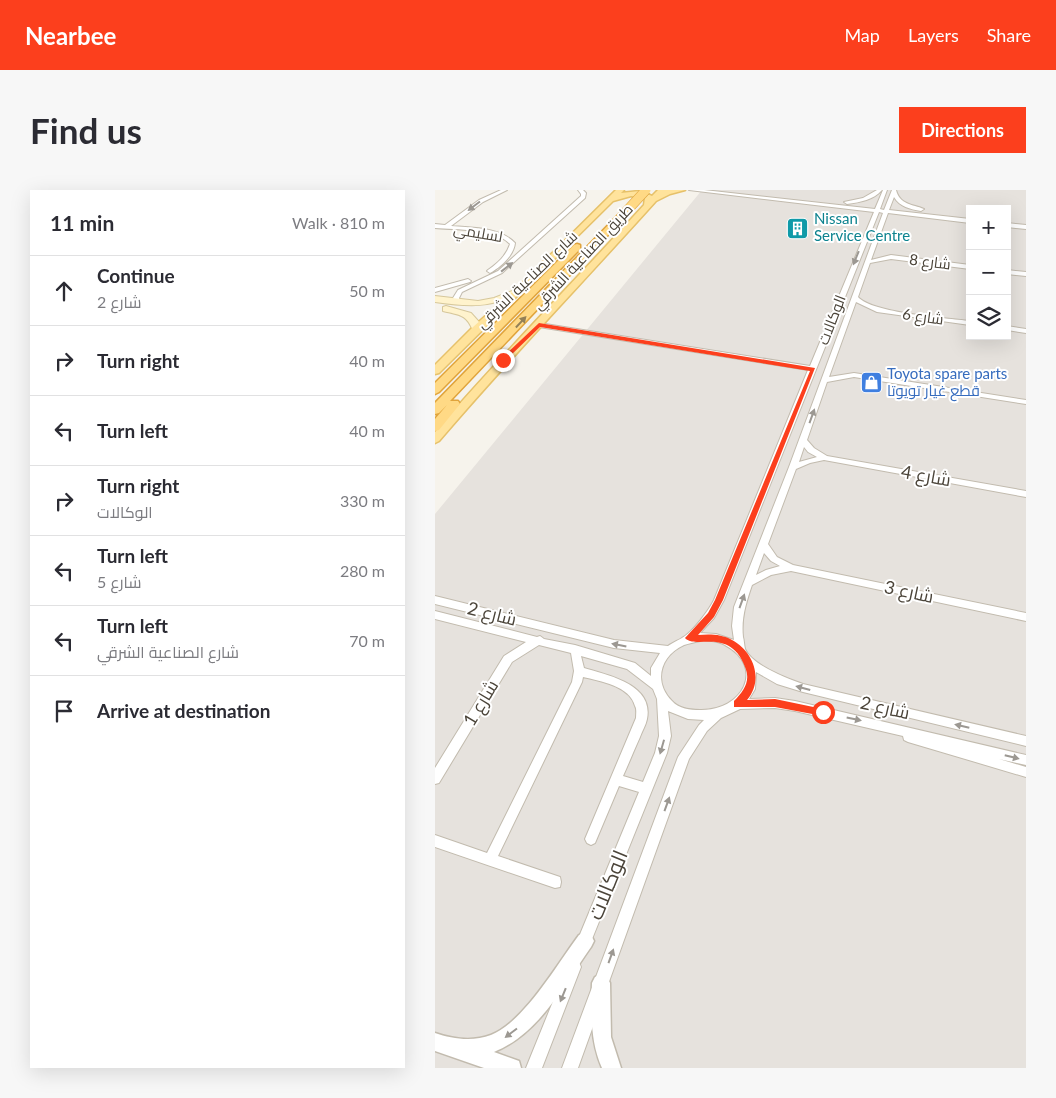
<!DOCTYPE html>
<meta charset="utf-8">
<style>
:root{--surface:#fff;--page:#f7f7f7;--text:#2b2b33;--muted:#7c7c81;--line:#e1e1e2;--accent:#fc3f1d}
body{margin:0;font-family:Lato,Cairo,sans-serif;background:var(--page);color:var(--text)}
.controls{position:absolute;right:15px;top:15px;display:grid;overflow:hidden;border-radius:0px;box-shadow:0 5px 20px #0002}
.controls button{width:45px;height:45px;display:grid;place-items:center;padding:0;border:0;border-bottom:1px solid var(--line);background:var(--surface);color:var(--text);font:25px sans-serif}
.stop{position:absolute;width:15px;height:15px;margin:-11px;border:4px solid #fc3f1d;border-radius:50%;background:#fff}
.stop.end{background:#fc3f1d;border-color:#fff;box-shadow:0 1px 5px #0008}
.list{margin:0;padding:0;list-style:none}
h2{display:flex;justify-content:space-between;align-items:center;height:65px;margin:0;padding:0 20px;font-size:21px}
h2 small{font-size:16px;font-weight:400;color:var(--muted)}
.list li{display:grid;grid-template-columns:32px 1fr auto;gap:15px;align-items:center;box-sizing:border-box;height:70px;padding:0 20px;border-top:1px solid var(--line)}
.list b{display:block;font-size:19px;white-space:nowrap}
.list p{margin:0;font-size:16px;white-space:nowrap;color:var(--muted)}
.list em{font-size:16px;font-style:normal;color:var(--muted)}
.icon{flex:none;width:28px;height:28px;fill:none;stroke:currentColor;stroke-width:2;stroke-linecap:round;stroke-linejoin:round}
.map{position:relative;flex:none;width:591px;height:878px;overflow:hidden;border-radius:0px}
header{display:flex;align-items:center;gap:30px;box-sizing:border-box;height:70px;padding:0 25px;background:var(--accent);color:#fff}
header strong{font-size:24px}
nav{display:flex;gap:28px;margin-inline-start:auto;font-size:18px}
.intro{display:flex;align-items:center;justify-content:space-between;box-sizing:border-box;height:120px;padding:0 30px}
h1{margin:0;font-size:35px}
.button{padding:12px 22px;border-radius:0px;background:var(--accent);color:#fff;font-size:18px;font-weight:700}
main{display:flex;gap:30px;padding:0 30px}
aside{flex:1;background:var(--surface);border-radius:0px;box-shadow:0 5px 20px #0002}
.map>svg:first-child{display:block}
</style>
<header>
<strong>Nearbee</strong>
<nav><a>Map</a><a>Layers</a><a>Share</a></nav>
</header>
<div class="intro"><h1>Find us</h1><a class="button">Directions</a></div>
<main>
<aside>
<h2>11 min<small>Walk · 810 m</small></h2>
<ul class="list">
<li><svg class="icon" aria-label="ahead" viewBox="0 0 24 24"><path d="M12 20V5M6 11l6-6 6 6"/></svg><div><b>Continue</b><p>شارع 2</p></div><em>50 m</em></li>
<li><svg class="icon" aria-label="right" viewBox="0 0 24 24"><path d="M7 20v-9h11M14 6l5 5-5 5"/></svg><div><b>Turn right</b></div><em>40 m</em></li>
<li><svg class="icon" aria-label="left" viewBox="0 0 24 24"><path d="M17 20v-9H6M10 6l-5 5 5 5"/></svg><div><b>Turn left</b></div><em>40 m</em></li>
<li><svg class="icon" aria-label="right" viewBox="0 0 24 24"><path d="M7 20v-9h11M14 6l5 5-5 5"/></svg><div><b>Turn right</b><p>الوكالات</p></div><em>330 m</em></li>
<li><svg class="icon" aria-label="left" viewBox="0 0 24 24"><path d="M17 20v-9H6M10 6l-5 5 5 5"/></svg><div><b>Turn left</b><p>شارع 5</p></div><em>280 m</em></li>
<li><svg class="icon" aria-label="left" viewBox="0 0 24 24"><path d="M17 20v-9H6M10 6l-5 5 5 5"/></svg><div><b>Turn left</b><p>شارع الصناعية الشرقي</p></div><em>70 m</em></li>
<li><svg class="icon" aria-label="arrive" viewBox="0 0 24 24"><path d="M6 21V4h12l-3 4 3 4H6"/></svg><div><b>Arrive at destination</b></div></li>
</ul>
</aside>
<div class="map">
<svg width="591" height="878" viewBox="0 0 591 878">
<rect width="100%" height="100%" fill="#f6f3ec"/>
<path fill="#e6e2dd" fill-rule="evenodd" d="M 267,0 L 591,0 L 591,878 L 0,878 L 0,324 ZM 535,19 L 572,19 L 572,146 L 535,146 Z"/>
<g fill="none" stroke-linecap="round" stroke-linejoin="round">
<defs>
<path id="minor" d="M 66,0 L 72,0 L 48,12 L 16,36 C 37,38 65,37 80,53 C 79,65 66,77 55,83 L 52,81 L 53,80 C 63,73 71,66 75,54 C 60,38 21,40 0,38 L 0,34 L 10,35 L 44,10 Z
M 143,0 L 148,0 L 151,3 L 150,8 L 67,83 L 27,102 L 24,108 L 25,113 L 20,114 L 18,108 L 23,100 L 63,81 L 146,6 L 146,4 Z
M 254,0 L 269,0 L 440,19 L 448,0 L 452,0 L 445,19 L 449,20 L 457,0 L 461,0 C 465,15 477,14 489,19 L 486,21 C 475,19 465,17 459,7 L 454,20 L 535,29 L 535,33 L 453,23 L 436,70 L 456,65 L 535,75 L 535,79 L 456,69 L 435,73 L 423,107 C 437,123 511,128 535,131 L 535,135 L 442,122 L 421,112 L 394,187 L 419,183 L 591,210 L 591,214 L 419,187 L 392,192 L 372,250 L 379,258 L 392,266 L 591,301 L 591,307 L 389,270 L 375,273 L 361,279 L 333,354 L 342,367 L 358,375 L 591,423 L 591,431 L 356,381 L 336,385 L 317,395 C 311,413 306,428 308,447 C 309,450 309,455 310,459 C 317,475 351,488 368,494 L 591,546 L 591,556 L 368,502 L 342,494 L 321,482 L 320,499 L 314,509 L 340,508 L 360,511 L 591,565 L 591,575 L 564,569 L 591,577 L 591,587 L 473,552 L 469,550 L 468,546 L 360,521 L 340,518 L 305,519 L 286,528 L 272,541 L 254,569 L 143,878 L 127,878 L 243,567 L 264,535 L 269,530 L 253,529 L 233,521 L 236,546 L 232,563 L 153,759 L 148,761 L 143,759 L 141,754 L 204,602 L 184,596 L 160,653 L 156,655 L 152,653 L 150,649 L 201,528 C 201,524 202,519 200,516 C 195,496 165,491 148,487 L 147,492 L 63,666 L 125,687 L 126,692 L 125,697 L 120,698 L 0,657 L 0,645 L 52,663 L 137,492 L 139,481 L 136,463 L 104,455 L 77,472 L 4,593 L 0,594 L 0,578 L 69,466 L 91,452 L 0,429 L 0,421 L 102,447 L 105,446 L 109,449 L 140,455 L 200,473 L 216,486 L 216,478 L 225,463 L 179,458 L 0,414 L 0,406 L 179,450 L 233,456 C 237,453 242,451 247,448 C 257,443 274,420 279,410 L 373,180 L 104,137 L 101,135 L 104,133 L 375,176 L 439,22 ZM 444,22 L 448,23 L 354,277 L 299,417 L 297,436 L 299,450 L 281,444 L 265,443 L 279,428 L 289,410 ZM 369,257 L 373,262 L 382,267 L 364,272 ZM 329,363 L 336,371 L 345,376 L 331,380 L 321,385 ZM 268,450 C 275,451 284,451 290,455 C 331,477 308,521 265,520 C 255,520 244,519 237,511 C 218,492 225,466 249,455 C 255,453 262,452 268,450 ZM 146,466 L 192,479 L 218,499 L 222,509 L 224,546 L 220,563 L 208,592 L 188,586 C 194,573 199,560 205,547 C 207,541 211,535 212,529 C 219,494 172,485 149,478 Z
M 442,0 L 447,0 C 438,10 426,12 412,14 L 409,12 L 428,8 Z
M 572,33 L 591,35 L 591,39 L 572,37 Z
M 572,80 L 591,82 L 591,86 L 572,84 Z
M 33,89 L 36,91 L 35,92 L 0,102 L 0,98 Z
M 572,136 L 591,139 L 591,143 L 572,140 Z
M 139,770 L 144,772 L 146,777 L 107,878 L 91,878 L 134,772 Z"/>
<path id="tertiary" d="M 150,742 L 156,745 L 159,751 L 156,757 C 129,795 104,844 59,862 L 84,871 L 86,878 L 49,878 L 0,861 L 0,843 C 17,849 38,852 56,845 C 89,832 123,773 144,745 Z
M 166,784 L 172,787 L 175,793 L 176,847 L 186,878 L 167,878 C 155,851 156,822 157,793 L 160,787 Z"/>
<path id="secondary" d="M 85,98 L 89,100 L 88,102 C 55,118 35,117 0,112 L 0,106 L 43,111 L 59,108 Z
M 11,116 L 36,123 L 45,133 L 44,141 L 38,141 C 32,124 24,125 8,121 L 8,117 Z"/>
<path id="primary" d="M 181,0 L 189,0 L 186,3 L 205,1 L 217,6 L 223,0 L 250,0 L 235,4 L 221,11 C 149,91 74,169 4,251 L 0,253 L 0,242 C 67,164 140,91 209,15 L 210,8 L 196,6 L 178,11 L 4,183 L 0,184 L 0,175 L 38,137 L 82,98 Z"/>
<path id="trunk" d="M 183,25 L 190,27 L 15,211 L 23,211 L 25,214 L 4,240 L 0,241 L 0,229 L 12,215 L 4,223 L 0,224 L 0,213 Z
M 142,54 L 145,55 L 145,59 L 4,202 L 0,204 L 0,193 L 139,55 Z"/>
</defs>
<use href="#minor" stroke="#c2bbae" stroke-width="2"/>
<use href="#tertiary" stroke="#c2bbae" stroke-width="3"/>
<use href="#secondary" stroke="#d6c79b" stroke-width="2"/>
<use href="#primary" stroke="#e6c16a" stroke-width="3"/>
<use href="#trunk" stroke="#e0a43c" stroke-width="3"/>
<use href="#minor" fill="#fff" fill-rule="evenodd"/>
<use href="#tertiary" fill="#fff" fill-rule="evenodd"/>
<use href="#secondary" fill="#fff3cd" fill-rule="evenodd"/>
<use href="#primary" fill="#ffe39c" fill-rule="evenodd"/>
<use href="#trunk" fill="#ffd985" fill-rule="evenodd"/>
<defs>
<path id="trunk-bridge" d="M 186,27 L 211,0"/>
</defs>
<use href="#trunk-bridge" stroke="#e0a43c" stroke-width="10" stroke-linecap="butt"/>
<use href="#trunk-bridge" stroke="#ffd985" stroke-width="9"/>
</g>
<defs><path id="oneway-solid" d="M-6-.8H1V-3.2L6.5 0L1 3.2V.8H-6Z" transform="scale(1.25)"/></defs>
<g fill="#9c9892">
<use href="#oneway-solid" transform="translate(39 16) rotate(143)"/>
<use href="#oneway-solid" transform="translate(421 68) rotate(112)"/>
<use href="#oneway-solid" transform="translate(72 77) rotate(-38)"/>
<use href="#oneway-solid" transform="translate(377 226) rotate(-70)"/>
<use href="#oneway-solid" transform="translate(307 411) rotate(-70)"/>
<use href="#oneway-solid" transform="translate(184 455) rotate(-169)"/>
<use href="#oneway-solid" transform="translate(368 498) rotate(-165)"/>
<use href="#oneway-solid" transform="translate(419 529) rotate(12)"/>
<use href="#oneway-solid" transform="translate(527 536) rotate(-167)"/>
<use href="#oneway-solid" transform="translate(227 557) rotate(106)"/>
<use href="#oneway-solid" transform="translate(577 567) rotate(14)"/>
<use href="#oneway-solid" transform="translate(232 614) rotate(-70)"/>
<use href="#oneway-solid" transform="translate(176 766) rotate(-70)"/>
<use href="#oneway-solid" transform="translate(128 805) rotate(112)"/>
<use href="#oneway-solid" transform="translate(76 843) rotate(143)"/>
</g>
<use fill="#938057" href="#oneway-solid" transform="translate(86 132) rotate(-47)"/>
<path fill="#fc3f1d" d="M 104,133 L 380,178 L 288,410 L 279,427 L 263,445 C 274,444 287,444 297,450 C 319,462 329,490 312,510 L 340,509 L 388,519 L 391,520 L 391,525 L 388,526 L 340,517 L 299,517 L 299,511 C 309,501 316,491 310,477 C 295,437 261,460 250,448 L 273,423 L 280,410 L 375,181 L 105,137 L 70,171 L 66,171 L 66,169 Z"/>
<defs>
<symbol id="building-square" viewBox="-11 -11 22 22"><rect x="-9" y="-9" width="18" height="18" rx="4" fill="#0f9aa8" stroke="#fff"/><path d="M-4-6H4V6H1V3H-1V6H-4ZM-2.5-4.3h1.7v1.8h-1.7ZM.8-4.3h1.7v1.8H.8ZM-2.5-1h1.7V.8h-1.7ZM.8-1h1.7V.8H.8Z" fill="#fff"/></symbol>
<symbol id="shop-square" viewBox="-11 -11 22 22"><rect x="-9" y="-9" width="18" height="18" rx="4" fill="#3f7fe0" stroke="#fff"/><path d="M-5-2.5h2.3a2.7 3.5 0 0 1 5.4 0H5L5.5 6h-11ZM-1.5-2.5h3a1.5 2.3 0 0 0-3 0Z" fill="#fff"/></symbol>
</defs>
<g fill-rule="evenodd">
<use href="#building-square" x="350" y="26" width="25" height="25"/>
<use href="#shop-square" x="424" y="180" width="25" height="25"/>
</g>
<g text-anchor="middle" stroke-width="4" stroke-linejoin="round" paint-order="stroke">
<g font-size="15" fill="#0d838f" stroke="#fff" text-anchor="start">
<text x="379" y="34">Nissan<tspan x="379" dy="17">Service Centre</tspan></text>
</g>
<g font-size="15" fill="#4b4439" stroke="#fff">
<text transform="translate(43 43) rotate(10)" y="5">لسليمي</text>
<text transform="translate(148 67) rotate(-47)" y="5">طريق الصناعية الشرقي</text>
<text transform="translate(495 72) rotate(7)" y="5">شارع 8</text>
<text transform="translate(92 90) rotate(-44)" y="5">شارع الصناعية الشرقي</text>
<text transform="translate(488 127) rotate(8)" y="5">شارع 6</text>
<text transform="translate(397 130) rotate(-69)" y="5">الوكالات</text>
</g>
<g font-size="15" fill="#366cbe" stroke="#fff" text-anchor="start">
<text x="452" y="189">Toyota spare parts<tspan x="452" dy="17">قطع غيار تويوتا</tspan></text>
</g>
<g font-size="18" fill="#4b4439" stroke="#fff">
<text transform="translate(491 286) rotate(10)" y="6">شارع 4</text>
<text transform="translate(474 402) rotate(12)" y="6">شارع 3</text>
<text transform="translate(57 424) rotate(14)" y="6">شارع 2</text>
<text transform="translate(46 513) rotate(-59)" y="6">شارع 1</text>
<text transform="translate(450 518) rotate(13)" y="6">شارع 2</text>
</g>
<g font-size="21" fill="#4b4439" stroke="#fff">
<text transform="translate(173 695) rotate(-68)" y="7">الوكالات</text>
</g>
</g>
</svg>
<div class="controls">
<button>+</button>
<button>−</button>
<button><svg class="icon" aria-label="layers" viewBox="0 0 24 24"><path d="M12 4l9 5-9 5-9-5zM3 14l9 5 9-5"/></svg></button>
</div>
<div class="stop" style="left:388px;top:522px"></div>
<div class="stop end" style="left:68px;top:170px"></div>
</div>
</main>
